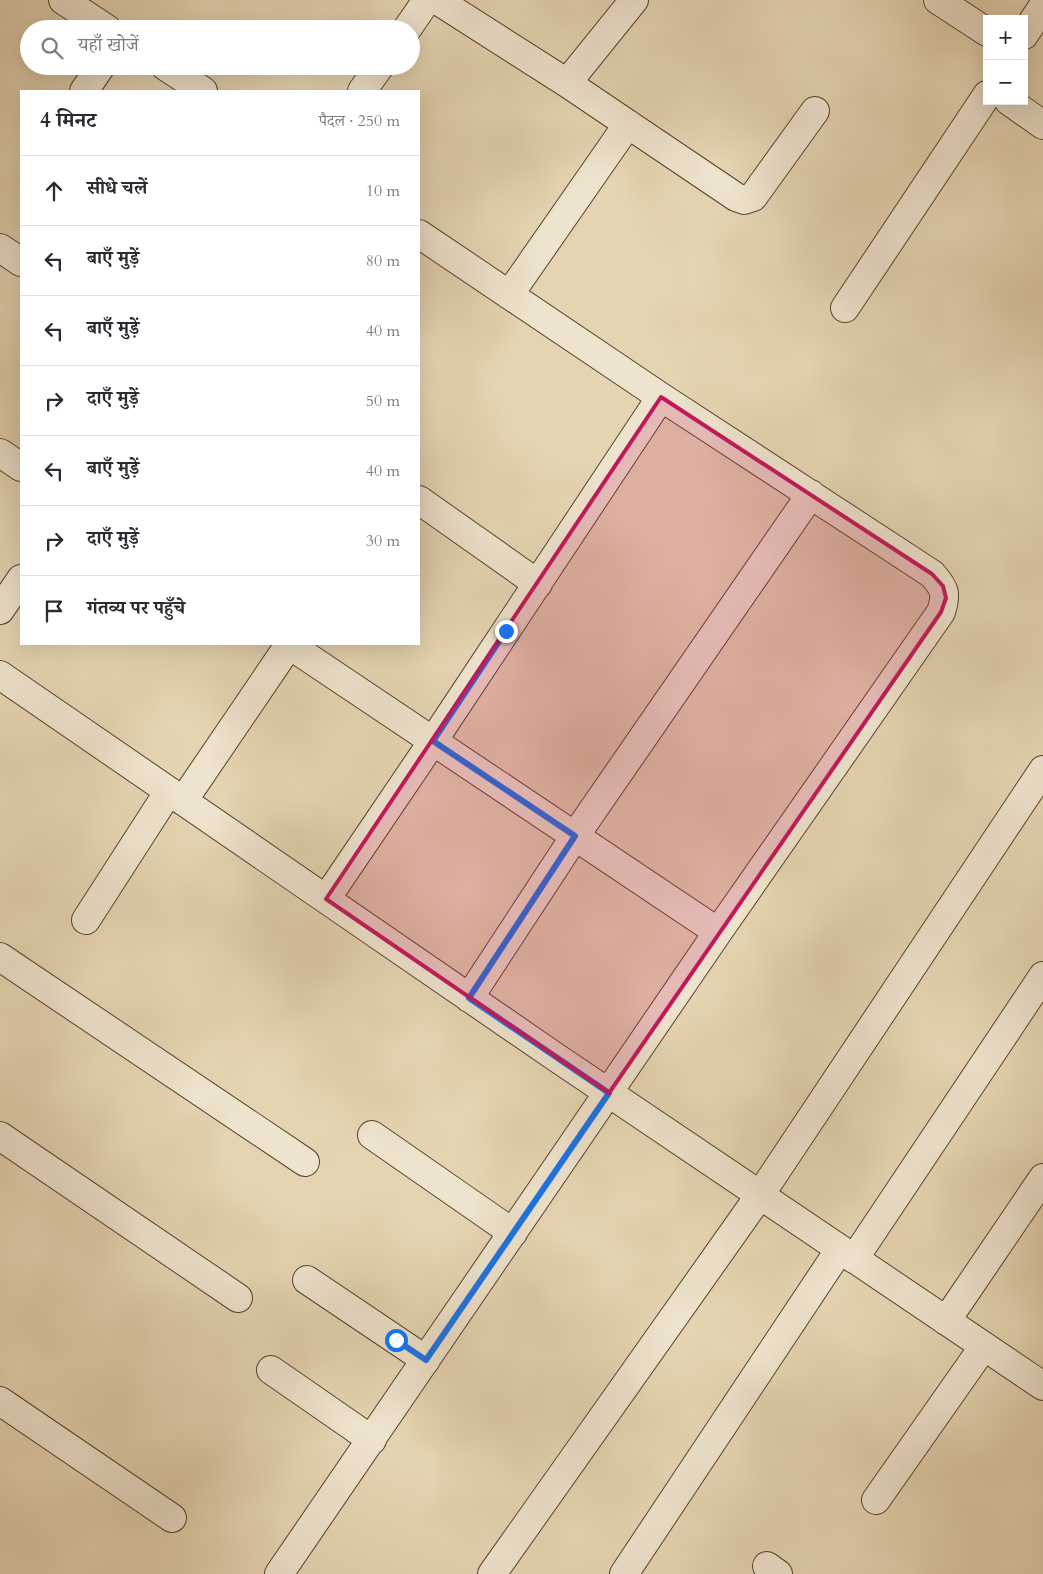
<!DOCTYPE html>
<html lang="hi">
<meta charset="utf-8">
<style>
:root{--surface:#fff;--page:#f7f7f7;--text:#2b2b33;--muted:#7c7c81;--line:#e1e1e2}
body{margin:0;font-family:Cardo,"Noto Serif Devanagari",serif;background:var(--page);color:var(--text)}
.controls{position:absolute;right:15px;top:15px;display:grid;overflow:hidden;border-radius:0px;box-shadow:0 5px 20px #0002}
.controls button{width:45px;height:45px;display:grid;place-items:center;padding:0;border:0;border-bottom:1px solid var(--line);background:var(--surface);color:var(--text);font:25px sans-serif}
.stop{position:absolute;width:15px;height:15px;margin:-11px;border:4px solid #1a73e8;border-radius:50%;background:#fff}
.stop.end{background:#1a73e8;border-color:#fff;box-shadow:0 1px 5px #0008}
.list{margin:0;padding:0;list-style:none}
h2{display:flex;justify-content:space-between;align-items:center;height:65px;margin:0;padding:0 20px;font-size:21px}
h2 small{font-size:16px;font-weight:400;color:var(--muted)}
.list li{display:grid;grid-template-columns:32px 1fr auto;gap:15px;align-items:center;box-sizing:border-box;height:70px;padding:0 20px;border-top:1px solid var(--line)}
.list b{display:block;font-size:19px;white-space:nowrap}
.list em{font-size:16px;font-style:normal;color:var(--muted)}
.icon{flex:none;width:28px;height:28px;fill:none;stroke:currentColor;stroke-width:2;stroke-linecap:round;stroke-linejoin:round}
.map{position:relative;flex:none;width:1043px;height:1574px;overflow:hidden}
.search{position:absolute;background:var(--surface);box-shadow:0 5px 20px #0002;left:20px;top:20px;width:400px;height:55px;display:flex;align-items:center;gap:12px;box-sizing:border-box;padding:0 18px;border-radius:28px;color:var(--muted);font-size:19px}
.panel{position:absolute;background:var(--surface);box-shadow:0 5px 20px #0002;left:20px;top:90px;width:400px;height:555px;border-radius:0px}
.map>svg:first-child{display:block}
</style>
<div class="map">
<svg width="1043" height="1574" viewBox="0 0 1043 1574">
<rect width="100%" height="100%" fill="#e5d4b2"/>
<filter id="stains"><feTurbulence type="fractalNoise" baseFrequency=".004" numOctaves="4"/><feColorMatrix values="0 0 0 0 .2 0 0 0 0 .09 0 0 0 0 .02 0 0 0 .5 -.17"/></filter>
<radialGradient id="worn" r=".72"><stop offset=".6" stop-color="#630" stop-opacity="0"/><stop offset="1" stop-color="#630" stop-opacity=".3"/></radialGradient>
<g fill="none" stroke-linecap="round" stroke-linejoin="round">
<defs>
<path id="minor" d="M 63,0 L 107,29
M 437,0 L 567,83 L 736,197 L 744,200 L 753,197 L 815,111
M 938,0 L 987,32
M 407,29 L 427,0
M 1024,35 L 1043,6
M 165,66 L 203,91
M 567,83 L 634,0
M 84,91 L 101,66
M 362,91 L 380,66
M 1009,101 L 1043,125
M 0,248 L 21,262
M 509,295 L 628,124
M 845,308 L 987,95
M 0,453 L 21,467
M 419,500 L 538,584
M 0,610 L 21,579
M 288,644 L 718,932
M 0,675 L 557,1058 L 1043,1386
M 183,801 L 289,645
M 326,899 L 433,741 L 661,397
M 86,920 L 169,791
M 0,957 L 305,1162
M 469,998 L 575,836 L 811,494
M 372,1135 L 513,1233
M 0,1136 L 238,1298
M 854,1259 L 1043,976
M 307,1280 L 426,1360
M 946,1321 L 1043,1178
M 271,1370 L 372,1440
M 0,1401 L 172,1518
M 876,1500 L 984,1346
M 767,1566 L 778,1574
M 279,1574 L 718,932 L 941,612 C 947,593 945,589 932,574 L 661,397 L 419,234
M 492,1574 L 760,1195 L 1043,770
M 624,1574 L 840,1249"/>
</defs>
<use href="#minor" stroke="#56432c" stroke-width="30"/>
<use href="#minor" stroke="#eee3cd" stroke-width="28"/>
</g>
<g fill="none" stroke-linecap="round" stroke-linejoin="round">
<path stroke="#1a73e8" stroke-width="6" d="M 396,1340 L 426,1360 L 609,1093 L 469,998 L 575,836 L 433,741 L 506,631"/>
</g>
<path fill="#c2185b" fill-opacity="0.2" stroke="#c2185b" stroke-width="4" stroke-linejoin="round" d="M 661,397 L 932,574 L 943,586 L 946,598 L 941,612 L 609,1093 L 326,899 Z"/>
<rect width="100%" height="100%" filter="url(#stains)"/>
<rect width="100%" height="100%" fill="url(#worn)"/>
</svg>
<div class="controls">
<button>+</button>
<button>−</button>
</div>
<div class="stop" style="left:396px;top:1340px"></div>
<div class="stop end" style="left:506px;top:631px"></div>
<div class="search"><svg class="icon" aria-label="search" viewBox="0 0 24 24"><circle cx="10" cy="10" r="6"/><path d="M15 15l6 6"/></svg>यहाँ खोजें</div>
<section class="panel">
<h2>4 मिनट<small>पैदल · 250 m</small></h2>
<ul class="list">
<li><svg class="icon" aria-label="ahead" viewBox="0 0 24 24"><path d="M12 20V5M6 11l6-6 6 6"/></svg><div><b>सीधे चलें</b></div><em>10 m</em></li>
<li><svg class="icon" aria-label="left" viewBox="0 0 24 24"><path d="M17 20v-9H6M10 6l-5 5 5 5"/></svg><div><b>बाएँ मुड़ें</b></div><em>80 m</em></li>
<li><svg class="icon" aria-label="left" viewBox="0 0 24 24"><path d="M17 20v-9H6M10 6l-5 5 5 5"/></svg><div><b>बाएँ मुड़ें</b></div><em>40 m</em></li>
<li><svg class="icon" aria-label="right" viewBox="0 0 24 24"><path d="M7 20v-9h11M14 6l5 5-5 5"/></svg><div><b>दाएँ मुड़ें</b></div><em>50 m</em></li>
<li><svg class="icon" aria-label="left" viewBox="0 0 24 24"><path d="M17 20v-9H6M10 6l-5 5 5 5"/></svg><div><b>बाएँ मुड़ें</b></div><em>40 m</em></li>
<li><svg class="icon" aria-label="right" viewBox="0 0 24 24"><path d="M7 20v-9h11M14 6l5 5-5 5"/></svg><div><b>दाएँ मुड़ें</b></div><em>30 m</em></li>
<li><svg class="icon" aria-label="arrive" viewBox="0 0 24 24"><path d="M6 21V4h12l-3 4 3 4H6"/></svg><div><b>गंतव्य पर पहुँचे</b></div></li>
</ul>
</section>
</div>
